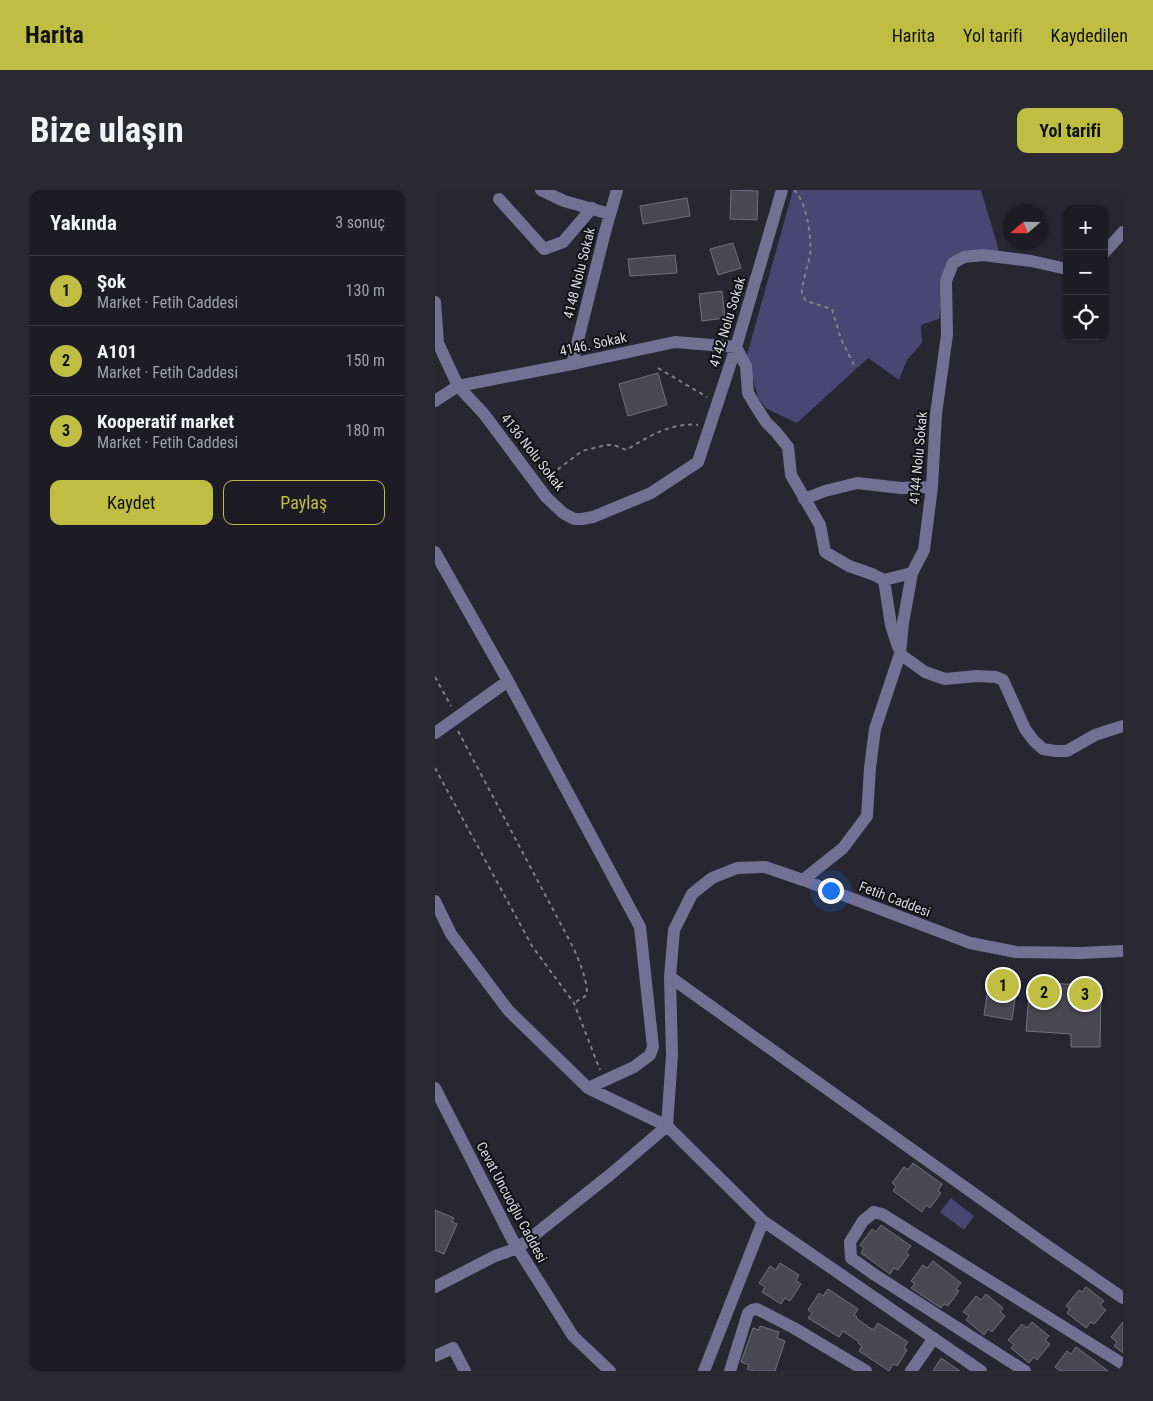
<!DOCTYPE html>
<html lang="tr">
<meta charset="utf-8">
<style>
:root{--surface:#1d1c25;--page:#2a2932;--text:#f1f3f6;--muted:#a0a1a7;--line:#3b3a42;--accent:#bfbe42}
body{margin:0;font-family:"Roboto Condensed",sans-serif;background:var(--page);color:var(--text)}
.controls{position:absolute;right:15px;top:15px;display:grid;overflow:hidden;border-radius:10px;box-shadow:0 1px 4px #0004}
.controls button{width:45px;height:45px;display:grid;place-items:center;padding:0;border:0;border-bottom:1px solid var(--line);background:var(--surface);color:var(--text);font:25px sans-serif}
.compass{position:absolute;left:568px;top:15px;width:45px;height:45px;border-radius:50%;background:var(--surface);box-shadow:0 1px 4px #0004;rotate:250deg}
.you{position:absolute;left:395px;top:700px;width:18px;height:18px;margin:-12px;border:4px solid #fff;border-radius:50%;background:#1a73e8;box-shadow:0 0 0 8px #1a73e833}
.badge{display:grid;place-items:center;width:32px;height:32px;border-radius:50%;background:var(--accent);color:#111;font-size:16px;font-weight:700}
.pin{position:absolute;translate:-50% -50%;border:2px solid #fff;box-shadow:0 1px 5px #0006}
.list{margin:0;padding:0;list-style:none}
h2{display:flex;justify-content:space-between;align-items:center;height:65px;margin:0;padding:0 20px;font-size:21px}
h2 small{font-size:16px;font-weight:400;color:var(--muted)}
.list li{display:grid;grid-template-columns:32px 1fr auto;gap:15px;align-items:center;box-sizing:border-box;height:70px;padding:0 20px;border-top:1px solid var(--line)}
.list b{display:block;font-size:19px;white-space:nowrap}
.list p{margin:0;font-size:16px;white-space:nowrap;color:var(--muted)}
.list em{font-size:16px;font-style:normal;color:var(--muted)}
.actions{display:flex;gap:10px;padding:15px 20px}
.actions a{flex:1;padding:11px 0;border:1px solid var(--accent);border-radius:10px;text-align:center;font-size:18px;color:var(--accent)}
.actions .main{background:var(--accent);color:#111}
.icon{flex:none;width:28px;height:28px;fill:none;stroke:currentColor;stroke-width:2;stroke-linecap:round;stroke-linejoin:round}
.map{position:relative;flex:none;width:688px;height:1181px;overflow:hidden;border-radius:10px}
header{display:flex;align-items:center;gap:30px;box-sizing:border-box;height:70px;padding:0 25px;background:var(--accent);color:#111}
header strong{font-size:24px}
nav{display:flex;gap:28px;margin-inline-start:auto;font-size:18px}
.intro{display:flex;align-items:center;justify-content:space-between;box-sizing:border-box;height:120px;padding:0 30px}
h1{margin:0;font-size:35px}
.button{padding:12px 22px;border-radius:10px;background:var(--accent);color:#111;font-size:18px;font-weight:700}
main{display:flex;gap:30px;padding:0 30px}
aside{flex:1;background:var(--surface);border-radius:10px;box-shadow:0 1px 4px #0004}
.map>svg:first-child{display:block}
</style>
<header>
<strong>Harita</strong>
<nav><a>Harita</a><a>Yol tarifi</a><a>Kaydedilen</a></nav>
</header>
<div class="intro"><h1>Bize ulaşın</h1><a class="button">Yol tarifi</a></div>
<main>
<aside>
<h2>Yakında<small>3 sonuç</small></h2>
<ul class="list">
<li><span class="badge">1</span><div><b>Şok</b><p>Market · Fetih Caddesi</p></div><em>130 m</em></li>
<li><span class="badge">2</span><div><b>A101</b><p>Market · Fetih Caddesi</p></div><em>150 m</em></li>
<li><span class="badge">3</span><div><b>Kooperatif market</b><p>Market · Fetih Caddesi</p></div><em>180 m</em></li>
</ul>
<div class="actions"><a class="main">Kaydet</a><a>Paylaş</a></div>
</aside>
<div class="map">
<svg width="688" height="1181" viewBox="0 0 688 1181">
<rect width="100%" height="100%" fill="#272631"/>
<path fill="#4b4573" d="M 358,0 L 546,0 L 565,64 L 522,69 L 506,114 L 504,129 L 486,135 L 487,153 L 472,170 L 464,190 L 433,168 L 362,233 L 332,219 L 323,208 L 312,165 Z
M 516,1008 L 539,1026 L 529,1040 L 505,1022 Z"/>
<path fill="#484752" stroke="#71707d" d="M 296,0 L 323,1 L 322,30 L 295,29 Z
M 252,8 L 255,26 L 208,34 L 205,16 Z
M 298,53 L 306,78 L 283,85 L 275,59 Z
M 240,65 L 242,83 L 195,86 L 193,69 Z
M 287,101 L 290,128 L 267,131 L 264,104 Z
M 223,183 L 232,215 L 193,226 L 184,194 Z
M 555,785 L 583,789 L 577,830 L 549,825 Z
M 595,791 L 629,794 L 666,795 L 665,857 L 636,857 L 636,844 L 591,841 Z
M 478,973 L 507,994 L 503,1001 L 506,1003 L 495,1018 L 491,1015 L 487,1022 L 458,1001 L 461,996 L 457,993 L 469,977 L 473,980 Z
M 0,1020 L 19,1028 L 17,1032 L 22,1034 L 9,1064 L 0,1060 Z
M 446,1035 L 476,1056 L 471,1062 L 474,1065 L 463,1080 L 459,1078 L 455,1084 L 426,1063 L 429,1058 L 425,1055 L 437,1039 L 441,1042 Z
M 498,1071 L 526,1093 L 521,1099 L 524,1101 L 513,1116 L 509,1114 L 506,1118 L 476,1098 L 480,1094 L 476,1091 L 488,1075 L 492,1078 Z
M 345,1073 L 364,1085 L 361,1091 L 366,1094 L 355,1111 L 350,1108 L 346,1114 L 327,1102 L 330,1097 L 324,1093 L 335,1076 L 341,1080 Z
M 651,1097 L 669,1111 L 665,1115 L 671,1120 L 659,1134 L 656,1132 L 651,1138 L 632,1123 L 635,1119 L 631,1116 L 644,1100 L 647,1102 Z
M 393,1099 L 423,1119 L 419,1125 L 422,1127 L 421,1128 L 438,1140 L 443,1133 L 473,1152 L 469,1158 L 472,1160 L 462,1176 L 458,1174 L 454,1181 L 424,1161 L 427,1156 L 423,1153 L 424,1152 L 408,1141 L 404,1147 L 373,1128 L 377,1123 L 373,1120 L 384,1103 L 388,1106 Z
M 551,1104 L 568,1118 L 565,1122 L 570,1126 L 557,1142 L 553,1139 L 549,1145 L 531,1130 L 534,1126 L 528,1122 L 541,1106 L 546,1110 Z
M 597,1132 L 614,1146 L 610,1150 L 615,1154 L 602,1170 L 599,1167 L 594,1173 L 576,1158 L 579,1155 L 573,1150 L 587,1134 L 592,1138 Z
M 688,1132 L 688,1163 L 679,1156 L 682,1152 L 676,1147 Z
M 325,1136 L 344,1142 L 342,1148 L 350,1151 L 340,1181 L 319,1181 L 312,1179 L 314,1175 L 306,1172 L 318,1138 L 324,1140 Z
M 641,1157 L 673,1181 L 625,1181 L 620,1177 L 632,1161 L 636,1164 Z
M 506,1168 L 525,1181 L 498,1181 Z"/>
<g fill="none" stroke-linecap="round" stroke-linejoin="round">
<path stroke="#818089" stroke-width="2" stroke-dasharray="4 4" stroke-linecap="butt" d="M 359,0 C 372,12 377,48 375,66 C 373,74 366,97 367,104 C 368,106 370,109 371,111 L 397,119 L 406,149 L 420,177
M 223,178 L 272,207
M 110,289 L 147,261 L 171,255 L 179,255 L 191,260 C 213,247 236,232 263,235
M 0,487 L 16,516
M 23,541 L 139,759 C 145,774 152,788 152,805 L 139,813
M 0,578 L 97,756 L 139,813 L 165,880"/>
<path stroke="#737094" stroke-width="12" d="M 106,0 L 129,11 L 175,24
M 64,9 L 109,59 L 128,52 L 157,18
M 669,63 L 688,42
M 0,112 L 3,153 L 23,196 L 49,224 L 111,307 L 128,323 L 139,329 L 147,329 L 158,327 L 216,303 L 263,272 L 301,157 L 347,0
M 137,174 L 170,42 L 182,0
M 0,211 L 23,196 L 137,174 L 240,152 L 301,157 L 311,176 L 313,203 L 320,215 L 331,232 L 341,242 L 353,257 L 356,285 L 385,335 L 390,362 L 414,376 L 437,384 L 449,390 L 456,435 L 463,457
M 369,309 L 390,301 L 422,293 L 466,298 L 497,297
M 0,362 L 73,491 L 205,737 L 218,857 L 215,865 L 199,877 L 153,898
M 449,390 L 477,383
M 465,464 L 490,482 L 510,489 L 542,486 L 561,487 L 568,490 L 590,539 L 599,551 L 608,559 L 620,561 L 632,561 L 660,545 L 688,536
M 0,543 L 73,491
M 368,690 L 408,658 L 432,626 L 435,578 L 440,539 L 465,464 L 468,433 L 477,383 L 489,360 L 497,297 L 501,224 L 512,145 L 511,91 L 518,73 L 529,67 L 548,65 L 596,71 L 632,79
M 0,711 L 16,744 L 73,820 L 153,898 L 232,936 L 328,1031 L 546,1181
M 235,787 L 608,1053 L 688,1108
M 0,898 L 77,1049 L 138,1146 L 175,1181
M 232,936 L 237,865 L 235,787 L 239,740 L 257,704 L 277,688 L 302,678 L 330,677 L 368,690 L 535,753 L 581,762 L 646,763 L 688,761
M 0,1097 L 60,1066 L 83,1058 L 176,984 L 232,936
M 0,1166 L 18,1158 L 30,1181
M 269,1181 L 328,1031
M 295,1181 L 313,1123 L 317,1120 L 322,1119 L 359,1138 L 431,1181
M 476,1181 L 499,1148
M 590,1181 L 440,1085 L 416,1068 L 415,1052 L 428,1031 L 439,1022 L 447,1024 L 688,1174"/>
</g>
<g text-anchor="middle" stroke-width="4" stroke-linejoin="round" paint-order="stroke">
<g font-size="14" fill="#dad9e0" stroke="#101015">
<text transform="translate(144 83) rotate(-76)" y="5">4148 Nolu Sokak</text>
<text transform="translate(292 132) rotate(-73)" y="5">4142 Nolu Sokak</text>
<text transform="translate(158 154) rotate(-12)" y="5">4146. Sokak</text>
<text transform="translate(98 262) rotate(52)" y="5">4136 Nolu Sokak</text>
<text transform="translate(483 268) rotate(-85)" y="5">4144 Nolu Sokak</text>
<text transform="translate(460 709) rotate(21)" y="5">Fetih Caddesi</text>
<text transform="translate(77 1012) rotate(62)" y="5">Cevat Uncuoğlu Caddesi</text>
</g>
</g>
</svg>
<div class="controls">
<button>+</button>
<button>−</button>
<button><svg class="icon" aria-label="locate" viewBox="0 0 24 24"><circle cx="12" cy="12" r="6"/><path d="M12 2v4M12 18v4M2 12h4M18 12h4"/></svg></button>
</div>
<svg class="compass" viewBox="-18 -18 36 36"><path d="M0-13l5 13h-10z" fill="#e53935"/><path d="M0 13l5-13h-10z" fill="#a0a1a7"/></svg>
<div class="you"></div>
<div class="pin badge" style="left:568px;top:795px">1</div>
<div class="pin badge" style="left:609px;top:802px">2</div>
<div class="pin badge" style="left:650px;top:804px">3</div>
</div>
</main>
